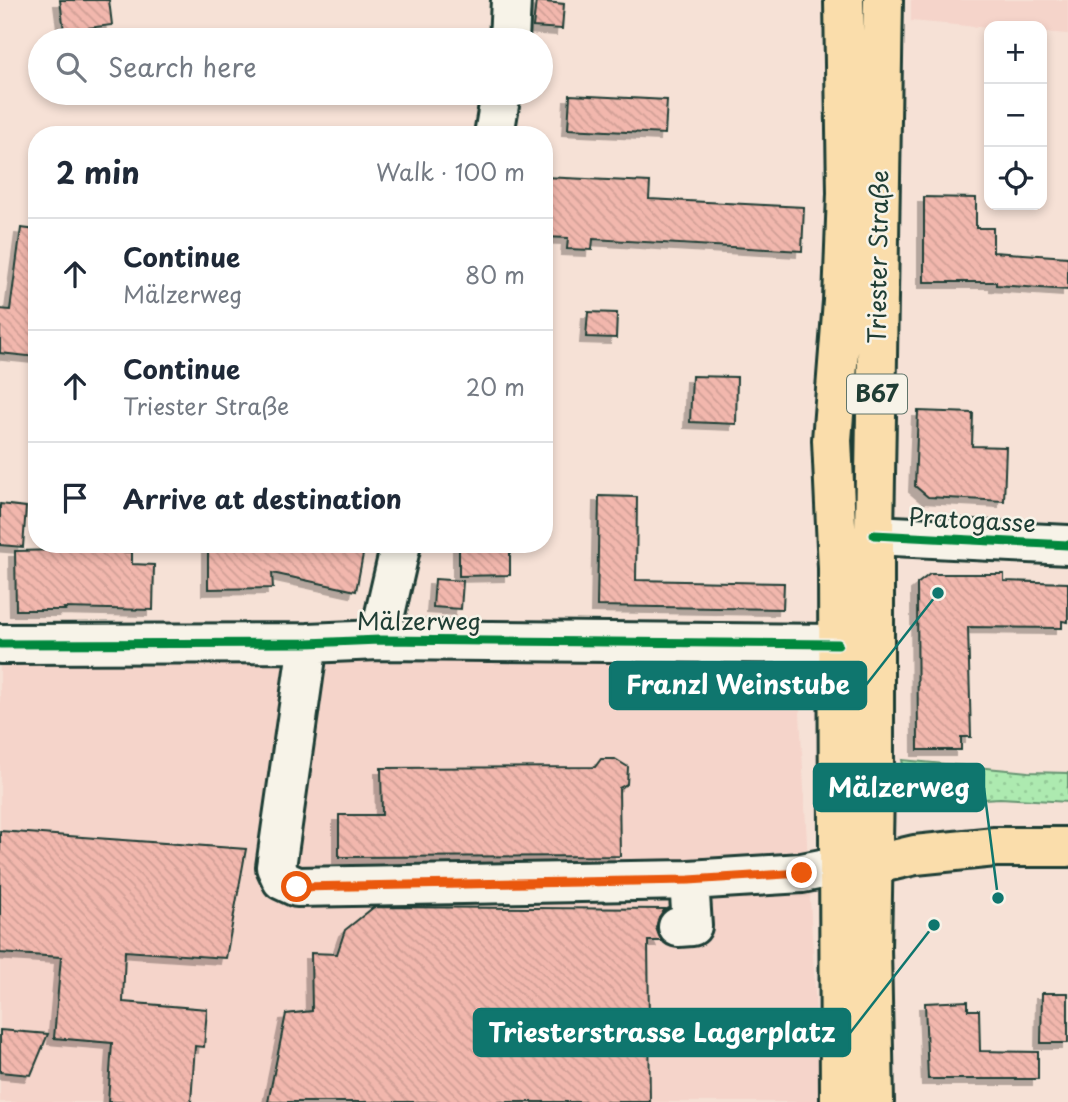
<!DOCTYPE html>
<meta charset="utf-8">
<style>
:root{--surface:#fff;--page:#f2f2f3;--text:#1f2937;--muted:#747a83;--line:#e0e1e3}
body{margin:0;font-family:"Playpen Sans",sans-serif;background:var(--page);color:var(--text)}
.controls{position:absolute;right:21px;top:21px;display:grid;overflow:hidden;border-radius:14px;box-shadow:0 4px 10px #0003}
.controls button{width:63px;height:63px;display:grid;place-items:center;padding:0;border:0;border-bottom:2px solid var(--line);background:var(--surface);color:var(--text);font:35px sans-serif}
.stop{position:absolute;width:21px;height:21px;margin:-16px;border:5px solid #ea580c;border-radius:50%;background:#fff}
.stop.end{background:#ea580c;border-color:#fff;box-shadow:0 2px 7px #0008}
.list{margin:0;padding:0;list-style:none}
h2{display:flex;justify-content:space-between;align-items:center;height:91px;margin:0;padding:0 28px;font-size:30px}
h2 small{font-size:23px;font-weight:400;color:var(--muted)}
.list li{display:grid;grid-template-columns:46px 1fr auto;gap:21px;align-items:center;box-sizing:border-box;height:112px;padding:0 28px;border-top:2px solid var(--line)}
.list b{display:block;font-size:26px;white-space:nowrap}
.list p{margin:0;font-size:23px;white-space:nowrap;color:var(--muted)}
.list em{font-size:23px;font-style:normal;color:var(--muted)}
.icon{flex:none;width:38px;height:38px;fill:none;stroke:currentColor;stroke-width:2;stroke-linecap:round;stroke-linejoin:round}
.map{position:relative;flex:none;width:1068px;height:1102px;overflow:hidden}
.search{position:absolute;background:var(--surface);box-shadow:0 4px 10px #0003;left:28px;top:28px;width:525px;height:77px;display:flex;align-items:center;gap:18px;box-sizing:border-box;padding:0 24px;border-radius:38px;color:var(--muted);font-size:26px}
.panel{position:absolute;background:var(--surface);box-shadow:0 4px 10px #0003;left:28px;top:126px;width:525px;height:427px;border-radius:28px}
.map>svg:first-child{display:block}
</style>
<div class="map">
<svg width="1068" height="1102" viewBox="0 0 1068 1102">
<defs>
<pattern id="grass-dots" width="8" height="8" patternUnits="userSpaceOnUse" patternTransform="scale(1.75)"><rect width="8" height="8" fill="#adeab0"/><path d="M2 2h.1M6 6h.1" fill="none" stroke="#94ca98" stroke-width="1.8" stroke-linecap="round"/></pattern>
<pattern id="building-back-hatch" width="6" height="6" patternUnits="userSpaceOnUse" patternTransform="scale(1.75)"><rect width="6" height="6" fill="#f2b7ad"/><path d="M-1 5l2 2M0 0l6 6M5-1l2 2" fill="none" stroke="#cf9e95"/></pattern>
<filter id="shadow"><feDropShadow dx="-6" dy="6" stdDeviation="0" flood-color="#0004"/></filter>
</defs>
<rect width="100%" height="100%" fill="#f6e1d6"/>
<filter id="ink" filterUnits="userSpaceOnUse"><feTurbulence type="fractalNoise" baseFrequency=".0143" numOctaves="2"/><feDisplacementMap in="SourceGraphic" scale="14" xChannelSelector="R" yChannelSelector="G"/><feConvolveMatrix kernelMatrix="1 2 1 2 8 2 1 2 1" color-interpolation-filters="sRGB"/></filter>
<g filter="url(#ink)">
<path fill="#f5d4ca" d="M 911,0 L 1068,0 L 1068,34 L 1042,32 L 1042,26 L 989,28 L 911,21 Z
M 0,653 L 770,662 L 784,664 L 798,677 L 821,1102 L 0,1102 Z"/>
<path fill="url(#grass-dots)" stroke="#669472" stroke-width="2" d="M 902,760 L 1028,772 L 1068,773 L 1068,802 L 1000,798 L 933,802 L 915,794 L 908,785 Z"/>
<path fill="url(#building-back-hatch)" stroke="#1f3d34" stroke-width="2" filter="url(#shadow)" d="M 60,0 L 109,0 L 112,25 L 64,31 Z
M 536,1 L 564,4 L 562,29 L 533,27 Z
M 570,95 L 667,100 L 665,134 L 568,129 Z
M 544,177 L 650,182 L 649,199 L 804,207 L 802,251 L 593,239 L 592,250 L 567,249 L 568,238 L 544,237 Z
M 924,197 L 976,198 L 976,228 L 993,228 L 993,252 L 1068,257 L 1068,290 L 996,285 L 996,282 L 924,282 Z
M 21,228 L 37,230 L 37,357 L 0,353 L 0,309 L 10,310 Z
M 588,312 L 617,313 L 616,338 L 586,337 Z
M 692,376 L 737,377 L 736,424 L 690,422 Z
M 918,411 L 973,413 L 972,446 L 1006,447 L 1004,501 L 928,497 L 915,486 Z
M 599,496 L 637,497 L 636,580 L 784,583 L 783,609 L 597,606 Z
M 0,504 L 26,507 L 23,547 L 0,545 Z
M 208,544 L 365,544 L 356,591 L 272,573 L 273,588 L 208,589 Z
M 459,544 L 510,544 L 510,575 L 459,576 Z
M 105,549 L 105,551 L 132,552 L 132,564 L 154,565 L 153,610 L 64,608 L 65,610 L 16,610 L 15,551 Z
M 930,574 L 1004,574 L 1004,581 L 1068,583 L 1068,622 L 1062,621 L 1062,628 L 968,627 L 971,737 L 961,737 L 961,750 L 918,750 L 917,584 Z
M 435,579 L 463,581 L 461,609 L 433,607 Z
M 601,759 L 615,759 L 628,767 L 627,784 L 619,788 L 620,856 L 339,857 L 339,815 L 382,815 L 381,768 L 595,767 Z
M 0,831 L 246,849 L 226,958 L 125,951 L 123,1002 L 207,1009 L 204,1047 L 195,1046 L 191,1102 L 108,1102 L 112,1043 L 54,1038 L 61,957 L 0,953 Z
M 374,907 L 665,909 L 659,917 L 656,928 L 662,941 L 648,941 L 650,1102 L 268,1102 L 286,1014 L 312,1011 L 311,953 L 337,954 L 345,930 Z
M 1042,993 L 1068,993 L 1068,1043 L 1041,1043 Z
M 968,1001 L 968,1010 L 979,1010 L 980,1051 L 1038,1052 L 1038,1079 L 928,1079 L 925,1003 Z
M 0,1030 L 48,1034 L 31,1075 L 0,1072 Z"/>
<g fill="none" stroke-linecap="round" stroke-linejoin="round">
<defs>
<path id="minor" d="M 509,40 L 511,0
M 494,135 L 501,93
M 874,535 L 1068,545
M 379,640 L 401,544
M 308,643 L 276,867 L 282,880 L 297,887 L 689,880 L 802,873 L 837,866
M 0,644 L 308,643 L 379,640 L 838,644
M 678,927 L 692,926 L 689,880"/>
<path id="major" d="M 847,866 L 872,865 L 915,855 L 995,847 L 1068,847
M 840,1102 L 838,568 L 832,440 L 843,301 L 847,193 L 844,0
M 874,1102 L 871,948 L 874,788 L 874,535 L 883,0"/>
</defs>
<use href="#minor" stroke="#1f3d34" stroke-width="44"/>
<use href="#major" stroke="#1f3d34" stroke-width="44"/>
<use href="#minor" stroke="#f7f3e8" stroke-width="38"/>
<use href="#major" stroke="#faddab" stroke-width="38"/>
<defs>
<path id="cycleway" d="M 874,535 L 1068,545
M 0,644 L 308,643 L 379,640 L 838,644"/>
</defs>
<use href="#cycleway" stroke="#f7f3e8" stroke-width="13"/>
<use href="#cycleway" stroke="#00873e" stroke-width="9"/>
</g>
</g>
<g fill="none" stroke-linecap="round" stroke-linejoin="round" filter="url(#ink)">
<path stroke="#ea580c" stroke-width="9" d="M 297,887 L 689,880 L 802,873"/>
</g>
<g text-anchor="middle" stroke-width="5" stroke-linejoin="round" paint-order="stroke">
<rect fill="#f7f3e8" stroke="#60746a" stroke-width="2" x="847" y="374.5" width="60" height="39" rx="5"/>
<g font-size="23" font-weight="bold" fill="#1f3d34">
<text x="877" y="402">B67</text>
</g>
<g font-size="24" fill="#1f3d34" stroke="#f7f3e8">
<text transform="translate(879 257) rotate(-89)" y="8">Triester Straße</text>
<text transform="translate(972 521) rotate(3)" y="8">Pratogasse</text>
<text x="419" y="630">Mälzerweg</text>
</g>
</g>
<path fill="none" stroke="#0f766e" stroke-width="2.5" d="M938 593L866 685M998 898L984 788M934 925L850 1033"/>
<g fill="#0f766e" stroke="#f7f3e8" stroke-width="2.5">
<circle cx="938" cy="593" r="7"/>
<circle cx="998" cy="898" r="7"/>
<circle cx="934" cy="925" r="7"/>
</g>
<g fill="#0f766e" stroke="#0f766e" stroke-width="2.5">
<rect x="610" y="662" width="256" height="47" rx="7"/>
<rect x="814" y="764" width="170" height="47" rx="7"/>
<rect x="474" y="1009" width="376" height="47" rx="7"/>
</g>
<g font-size="26" text-anchor="middle" font-weight="bold" fill="#fff">
<text x="738" y="694">Franzl Weinstube</text>
<text x="899" y="797">Mälzerweg</text>
<text x="662" y="1042">Triesterstrasse Lagerplatz</text>
</g>
</svg>
<div class="controls">
<button>+</button>
<button>−</button>
<button><svg class="icon" aria-label="locate" viewBox="0 0 24 24"><circle cx="12" cy="12" r="6"/><path d="M12 2v4M12 18v4M2 12h4M18 12h4"/></svg></button>
</div>
<div class="stop" style="left:297px;top:887px"></div>
<div class="stop end" style="left:802px;top:873px"></div>
<div class="search"><svg class="icon" aria-label="search" viewBox="0 0 24 24"><circle cx="10" cy="10" r="6"/><path d="M15 15l6 6"/></svg>Search here</div>
<section class="panel">
<h2>2 min<small>Walk · 100 m</small></h2>
<ul class="list">
<li><svg class="icon" aria-label="ahead" viewBox="0 0 24 24"><path d="M12 20V5M6 11l6-6 6 6"/></svg><div><b>Continue</b><p>Mälzerweg</p></div><em>80 m</em></li>
<li><svg class="icon" aria-label="ahead" viewBox="0 0 24 24"><path d="M12 20V5M6 11l6-6 6 6"/></svg><div><b>Continue</b><p>Triester Straße</p></div><em>20 m</em></li>
<li><svg class="icon" aria-label="arrive" viewBox="0 0 24 24"><path d="M6 21V4h12l-3 4 3 4H6"/></svg><div><b>Arrive at destination</b></div></li>
</ul>
</section>
</div>
